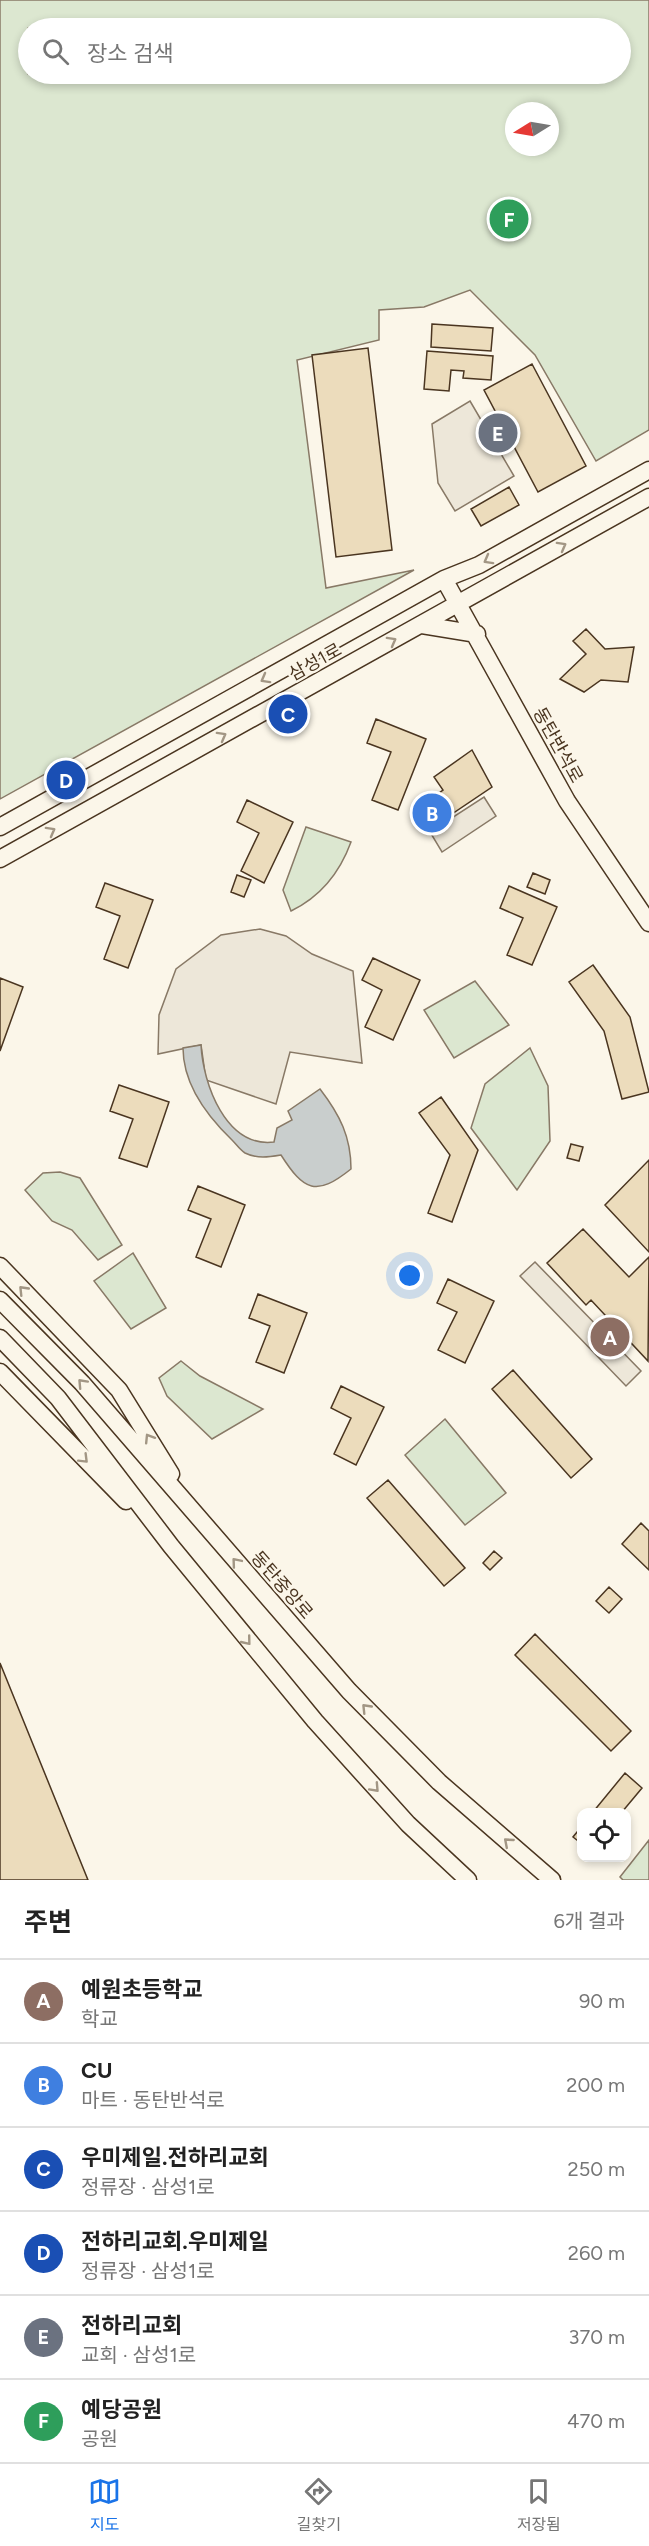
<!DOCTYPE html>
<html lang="ko">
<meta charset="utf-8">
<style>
:root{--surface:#fff;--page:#f6f6f6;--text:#222;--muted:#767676;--line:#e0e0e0;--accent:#1a73e8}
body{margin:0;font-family:Figtree,"Noto Sans KR",sans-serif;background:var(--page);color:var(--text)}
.controls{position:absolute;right:18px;bottom:18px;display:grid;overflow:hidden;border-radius:12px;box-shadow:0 3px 9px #0003}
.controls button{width:54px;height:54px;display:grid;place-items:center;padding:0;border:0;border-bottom:2px solid var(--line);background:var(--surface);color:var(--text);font:30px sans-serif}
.compass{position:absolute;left:505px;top:102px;width:54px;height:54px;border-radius:50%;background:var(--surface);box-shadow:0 3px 9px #0003;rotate:259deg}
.you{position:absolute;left:410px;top:1276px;width:21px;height:21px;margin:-15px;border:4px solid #fff;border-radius:50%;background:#1a73e8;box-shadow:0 0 0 9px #1a73e833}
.badge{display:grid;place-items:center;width:39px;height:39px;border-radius:50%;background:var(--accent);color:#fff;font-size:20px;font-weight:700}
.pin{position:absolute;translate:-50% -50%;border:3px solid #fff;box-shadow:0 2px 6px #0006}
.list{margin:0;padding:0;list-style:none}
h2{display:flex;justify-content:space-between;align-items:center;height:78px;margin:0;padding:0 24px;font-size:26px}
h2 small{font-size:20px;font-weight:400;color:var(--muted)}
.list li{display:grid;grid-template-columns:39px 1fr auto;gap:18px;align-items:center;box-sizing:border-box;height:84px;padding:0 24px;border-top:2px solid var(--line)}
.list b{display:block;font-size:22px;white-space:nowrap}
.list p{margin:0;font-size:20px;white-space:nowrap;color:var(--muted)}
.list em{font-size:20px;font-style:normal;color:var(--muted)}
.icon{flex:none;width:33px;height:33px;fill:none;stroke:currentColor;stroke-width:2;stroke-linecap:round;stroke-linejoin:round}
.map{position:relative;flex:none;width:649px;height:1880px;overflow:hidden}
.search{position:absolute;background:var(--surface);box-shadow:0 3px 9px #0003;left:18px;right:18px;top:18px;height:66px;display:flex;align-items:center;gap:15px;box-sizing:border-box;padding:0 21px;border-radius:33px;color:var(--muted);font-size:22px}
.sheet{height:582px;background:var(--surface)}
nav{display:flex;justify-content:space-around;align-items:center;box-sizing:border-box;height:84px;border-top:2px solid var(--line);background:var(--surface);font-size:16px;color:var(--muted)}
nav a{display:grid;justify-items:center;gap:3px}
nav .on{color:var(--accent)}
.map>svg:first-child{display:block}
</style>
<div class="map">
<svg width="649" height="1880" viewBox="0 0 649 1880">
<rect width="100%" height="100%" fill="#fbf6e9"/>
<path fill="#dce7d0" stroke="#887966" stroke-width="1.5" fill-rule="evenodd" d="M 0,0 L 649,0 L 649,430 L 596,461 L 535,355 L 470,290 L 424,307 L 379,310 L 379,340 L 297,360 L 326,588 L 414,570 L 0,799 ZM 28,28 L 620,28 L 620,74 L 28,74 ZM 514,111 L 550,111 L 550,147 L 514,147 Z
M 306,827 L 351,842 C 340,872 320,897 291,911 L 283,890 Z
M 475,981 L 509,1025 L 454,1058 L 424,1010 Z
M 530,1048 L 548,1086 L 550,1141 L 517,1190 L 471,1128 L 485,1084 Z
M 60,1172 L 80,1178 L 122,1245 L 98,1260 L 72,1230 L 52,1221 L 25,1190 L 43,1173 Z
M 133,1253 L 166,1308 L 131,1329 L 94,1281 Z
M 181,1361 L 200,1376 L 263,1409 L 212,1439 L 167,1396 L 159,1378 Z
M 445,1419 L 506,1493 L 465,1525 L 405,1455 Z
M 649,1840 L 649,1880 L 623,1880 L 620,1877 Z"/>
<path fill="#ede7d9" stroke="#887966" stroke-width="1.5" d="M 470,401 L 514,476 L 455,511 L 438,483 L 432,424 Z
M 484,797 L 496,816 L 442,852 L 430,832 Z
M 260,929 L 286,936 L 312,954 L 353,971 L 362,1063 L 290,1052 L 276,1104 L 206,1080 L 201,1045 L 158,1054 L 159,1015 L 176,969 L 221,935 Z
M 535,1262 L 641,1371 L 626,1386 L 520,1276 Z"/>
<path fill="#c9cecd" stroke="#887966" stroke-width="1.5" d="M 201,1045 C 203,1084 226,1148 274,1142 L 277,1128 L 292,1120 L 288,1111 L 320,1089 C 340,1115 351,1137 351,1169 C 316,1197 304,1191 281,1155 C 269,1157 257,1159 245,1153 C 240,1150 236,1144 232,1140 C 206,1115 183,1084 183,1048 Z"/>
<path fill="#ecdcbc" stroke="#4a3520" stroke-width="1.5" d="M 432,324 L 493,328 L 491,351 L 431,347 Z
M 368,348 L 392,550 L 336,557 L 312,355 Z
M 427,351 L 493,356 L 491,380 L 463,378 L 464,371 L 451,370 L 449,391 L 424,389 Z
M 532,364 L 586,466 L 538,492 L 484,390 Z
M 509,487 L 519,505 L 481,526 L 471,509 Z
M 586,629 L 605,649 L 634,647 L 628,682 L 601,680 L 584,692 L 560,679 L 586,654 L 573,641 Z
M 376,719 L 426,739 L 398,810 L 372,800 L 391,752 L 367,743 Z
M 472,750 L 492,787 L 434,826 L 420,807 L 443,790 L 434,777 Z
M 247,800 L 293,822 L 264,883 L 241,871 L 259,833 L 237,822 Z
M 533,873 L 550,880 L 545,894 L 527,887 Z
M 237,875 L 251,880 L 244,897 L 231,892 Z
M 105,883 L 153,900 L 128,968 L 104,959 L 120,916 L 96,907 Z
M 509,886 L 557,907 L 532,965 L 507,955 L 523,918 L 500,908 Z
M 373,958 L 420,980 L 393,1040 L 365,1027 L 382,990 L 362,980 Z
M 593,965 L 630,1017 L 649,1092 L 622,1099 L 604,1031 L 569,982 Z
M 0,978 L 23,987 L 0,1051 Z
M 119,1085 L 169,1102 L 147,1167 L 119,1158 L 133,1119 L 110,1111 Z
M 441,1097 L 478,1150 L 452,1222 L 428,1213 L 450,1155 L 419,1113 Z
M 571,1144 L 583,1147 L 579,1161 L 567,1158 Z
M 649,1160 L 649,1252 L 605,1205 Z
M 198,1186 L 245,1205 L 221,1267 L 196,1257 L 211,1219 L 188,1210 Z
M 583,1229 L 629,1277 L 649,1257 L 648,1361 L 591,1300 L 586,1305 L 547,1263 Z
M 448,1279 L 494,1301 L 465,1363 L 438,1350 L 457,1312 L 437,1303 Z
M 258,1294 L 307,1313 L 284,1373 L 256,1362 L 270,1326 L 249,1318 Z
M 513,1370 L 592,1459 L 571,1478 L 492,1389 Z
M 341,1386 L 384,1407 L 356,1465 L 334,1454 L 351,1418 L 331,1408 Z
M 388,1480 L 465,1568 L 444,1586 L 367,1498 Z
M 641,1523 L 649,1531 L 649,1570 L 622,1544 Z
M 494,1551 L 502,1558 L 490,1570 L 483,1563 Z
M 609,1587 L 622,1599 L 609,1613 L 596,1601 Z
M 535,1634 L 631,1731 L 611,1751 L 515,1655 Z
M 0,1663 L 88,1880 L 0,1880 Z
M 625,1773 L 642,1788 L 622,1812 L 593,1812 Z
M 582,1826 L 582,1844 L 573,1837 Z"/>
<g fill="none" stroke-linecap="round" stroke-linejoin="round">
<defs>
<path id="minor" d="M 444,579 L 567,801 L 649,923
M 422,625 L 477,634
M 0,827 L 444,579 L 479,565 L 649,470
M 0,859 L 649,497
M 0,1266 L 119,1390 L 171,1474
M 0,1300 L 82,1383 L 349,1691 L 439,1782 L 552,1880
M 0,1338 L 58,1398 L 171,1546 L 315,1721 L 408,1824 L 468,1880
M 0,1372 L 126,1501"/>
</defs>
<use href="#minor" stroke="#4a3520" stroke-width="19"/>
<use href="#minor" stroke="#fbf6e9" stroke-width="16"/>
</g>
<defs><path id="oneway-chevron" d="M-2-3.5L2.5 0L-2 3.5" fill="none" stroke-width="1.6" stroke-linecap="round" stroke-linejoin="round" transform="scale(1.5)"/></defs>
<g stroke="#a29684">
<use href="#oneway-chevron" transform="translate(562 546) rotate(-29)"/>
<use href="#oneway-chevron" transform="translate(488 560) rotate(151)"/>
<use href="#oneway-chevron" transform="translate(392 641) rotate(-29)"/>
<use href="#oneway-chevron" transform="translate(265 679) rotate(151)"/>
<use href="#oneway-chevron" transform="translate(222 736) rotate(-29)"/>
<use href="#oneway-chevron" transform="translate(51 831) rotate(-29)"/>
<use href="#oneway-chevron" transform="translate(23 1290) rotate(-134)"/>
<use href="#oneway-chevron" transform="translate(82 1383) rotate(-133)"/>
<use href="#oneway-chevron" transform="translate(149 1438) rotate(-122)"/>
<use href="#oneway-chevron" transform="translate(84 1459) rotate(45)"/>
<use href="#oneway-chevron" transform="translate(236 1562) rotate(-130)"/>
<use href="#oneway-chevron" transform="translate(247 1641) rotate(51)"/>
<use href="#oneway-chevron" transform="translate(366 1708) rotate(-134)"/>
<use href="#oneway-chevron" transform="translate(375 1788) rotate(47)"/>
<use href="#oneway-chevron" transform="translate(508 1842) rotate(-139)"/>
</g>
<g text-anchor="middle" stroke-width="4.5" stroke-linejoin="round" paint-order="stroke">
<g font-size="18" fill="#4a3520" stroke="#fbf6e9">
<text transform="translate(315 662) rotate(-29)" y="6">삼성1로</text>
<text transform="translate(558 745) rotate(61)" y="6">동탄반석로</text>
<text transform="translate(282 1585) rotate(49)" y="6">동탄중앙로</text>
</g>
</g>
</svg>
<div class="controls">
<button><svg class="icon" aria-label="locate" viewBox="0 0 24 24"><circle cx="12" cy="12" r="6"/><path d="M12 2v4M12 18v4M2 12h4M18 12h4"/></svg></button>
</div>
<svg class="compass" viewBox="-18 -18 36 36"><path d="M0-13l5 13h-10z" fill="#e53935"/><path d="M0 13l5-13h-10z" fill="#767676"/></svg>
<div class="you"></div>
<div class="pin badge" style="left:610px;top:1337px;background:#8d6e63">A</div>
<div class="pin badge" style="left:432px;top:813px;background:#3f7fe0">B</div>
<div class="pin badge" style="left:288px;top:714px;background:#1a4fb4">C</div>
<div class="pin badge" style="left:66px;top:780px;background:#1a4fb4">D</div>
<div class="pin badge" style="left:498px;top:433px;background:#6b7280">E</div>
<div class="pin badge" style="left:509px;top:219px;background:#2e9e5b">F</div>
<div class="search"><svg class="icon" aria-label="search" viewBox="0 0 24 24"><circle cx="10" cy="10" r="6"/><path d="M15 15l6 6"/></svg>장소 검색</div>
</div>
<section class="sheet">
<h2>주변<small>6개 결과</small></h2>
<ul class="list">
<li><span class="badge" style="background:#8d6e63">A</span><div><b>예원초등학교</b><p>학교</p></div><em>90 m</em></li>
<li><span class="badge" style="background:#3f7fe0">B</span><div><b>CU</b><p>마트 · 동탄반석로</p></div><em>200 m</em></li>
<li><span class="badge" style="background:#1a4fb4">C</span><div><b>우미제일.전하리교회</b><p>정류장 · 삼성1로</p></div><em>250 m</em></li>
<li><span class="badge" style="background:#1a4fb4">D</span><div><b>전하리교회.우미제일</b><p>정류장 · 삼성1로</p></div><em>260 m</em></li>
<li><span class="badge" style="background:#6b7280">E</span><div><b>전하리교회</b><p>교회 · 삼성1로</p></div><em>370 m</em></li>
<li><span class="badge" style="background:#2e9e5b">F</span><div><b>예당공원</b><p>공원</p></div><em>470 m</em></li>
</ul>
</section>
<nav>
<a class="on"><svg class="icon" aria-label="map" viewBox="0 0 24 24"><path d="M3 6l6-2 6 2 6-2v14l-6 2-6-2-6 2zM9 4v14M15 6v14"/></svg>지도</a>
<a><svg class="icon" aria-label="directions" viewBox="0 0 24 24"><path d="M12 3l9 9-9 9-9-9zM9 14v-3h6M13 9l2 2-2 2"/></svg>길찾기</a>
<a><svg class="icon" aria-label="saved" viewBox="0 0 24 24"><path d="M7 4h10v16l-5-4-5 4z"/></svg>저장됨</a>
</nav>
